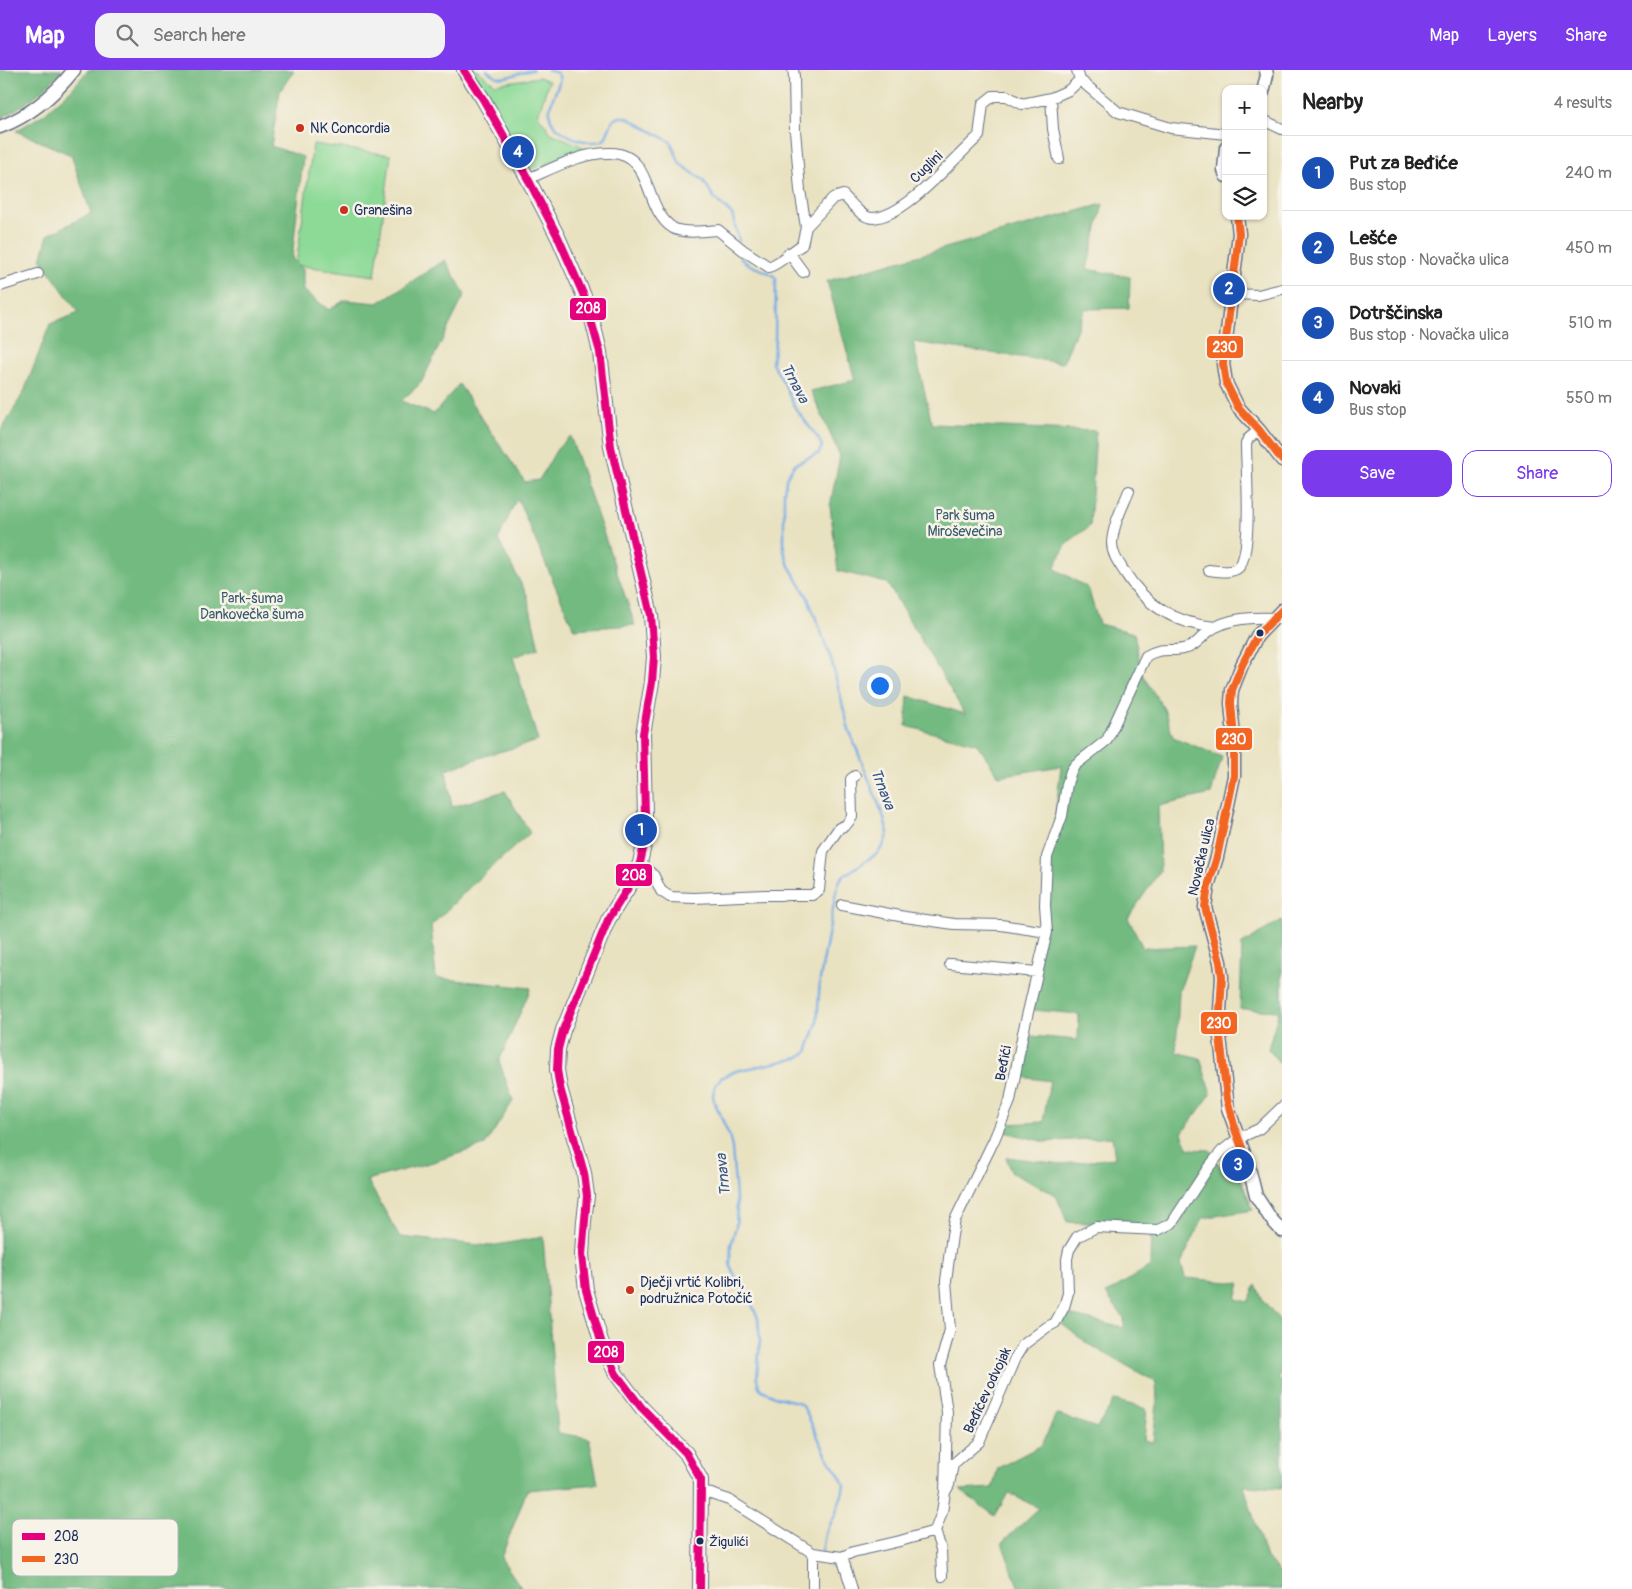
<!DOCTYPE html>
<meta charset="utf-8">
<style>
:root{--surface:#fff;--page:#f2f2f2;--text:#222;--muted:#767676;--line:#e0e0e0;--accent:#7c3aed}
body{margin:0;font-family:Pangolin,sans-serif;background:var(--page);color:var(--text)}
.controls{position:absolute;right:15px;top:15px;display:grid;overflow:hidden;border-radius:10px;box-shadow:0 1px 4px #0004}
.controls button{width:45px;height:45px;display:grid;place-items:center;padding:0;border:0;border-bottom:1px solid var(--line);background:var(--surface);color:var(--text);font:25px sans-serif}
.you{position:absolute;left:879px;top:615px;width:18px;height:18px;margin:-12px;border:4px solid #fff;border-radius:50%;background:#1a73e8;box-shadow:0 0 0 8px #1a73e833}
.badge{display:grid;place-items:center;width:32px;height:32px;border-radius:50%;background:var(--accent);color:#fff;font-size:16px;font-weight:700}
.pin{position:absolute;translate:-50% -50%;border:2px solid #fff;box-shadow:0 1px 5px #0006}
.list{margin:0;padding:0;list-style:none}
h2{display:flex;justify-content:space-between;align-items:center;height:65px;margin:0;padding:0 20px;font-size:21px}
h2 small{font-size:16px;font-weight:400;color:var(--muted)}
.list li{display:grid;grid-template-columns:32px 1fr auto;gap:15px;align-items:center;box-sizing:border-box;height:75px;padding:0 20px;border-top:1px solid var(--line)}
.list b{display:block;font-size:19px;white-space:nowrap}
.list p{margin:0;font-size:16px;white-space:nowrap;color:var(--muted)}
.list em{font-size:16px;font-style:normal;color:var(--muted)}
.actions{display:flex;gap:10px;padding:15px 20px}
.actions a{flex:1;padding:11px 0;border:1px solid var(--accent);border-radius:15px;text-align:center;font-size:18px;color:var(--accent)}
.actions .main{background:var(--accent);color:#fff}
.icon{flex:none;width:28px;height:28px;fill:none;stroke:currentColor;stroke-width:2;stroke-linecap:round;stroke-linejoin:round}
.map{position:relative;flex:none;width:1282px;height:1519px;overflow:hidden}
header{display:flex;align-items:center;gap:30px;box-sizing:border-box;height:70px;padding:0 25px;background:var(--accent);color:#fff}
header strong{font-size:24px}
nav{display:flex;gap:28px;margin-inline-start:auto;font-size:18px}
.search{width:350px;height:45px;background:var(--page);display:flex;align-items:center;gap:12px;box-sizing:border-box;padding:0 18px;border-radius:15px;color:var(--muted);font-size:19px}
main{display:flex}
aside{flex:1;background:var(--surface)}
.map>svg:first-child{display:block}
</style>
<header>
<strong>Map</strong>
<div class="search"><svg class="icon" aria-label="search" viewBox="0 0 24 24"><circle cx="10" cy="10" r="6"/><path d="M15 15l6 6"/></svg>Search here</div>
<nav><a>Map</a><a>Layers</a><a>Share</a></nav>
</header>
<main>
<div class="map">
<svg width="1282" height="1519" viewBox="0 0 1282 1519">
<rect width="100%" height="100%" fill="#f7f3e8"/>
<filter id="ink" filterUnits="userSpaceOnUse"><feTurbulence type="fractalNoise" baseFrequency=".02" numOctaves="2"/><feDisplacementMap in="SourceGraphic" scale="10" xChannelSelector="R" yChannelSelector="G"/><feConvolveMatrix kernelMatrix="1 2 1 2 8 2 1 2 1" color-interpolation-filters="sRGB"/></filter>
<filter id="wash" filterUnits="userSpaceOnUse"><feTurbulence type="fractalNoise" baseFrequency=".0096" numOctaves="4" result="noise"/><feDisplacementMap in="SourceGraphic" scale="20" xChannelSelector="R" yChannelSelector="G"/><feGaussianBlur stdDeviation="1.12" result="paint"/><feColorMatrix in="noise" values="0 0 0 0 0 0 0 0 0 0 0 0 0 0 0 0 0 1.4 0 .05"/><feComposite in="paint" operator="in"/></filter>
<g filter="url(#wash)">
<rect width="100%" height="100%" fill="#e9e2c1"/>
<path fill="#8dda97" stroke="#54847a" d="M 469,0 L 477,0 L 495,14 L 539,7 L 549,11 L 538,45 L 551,63 L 588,79 L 526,101 Z
M 313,74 L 391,85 L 375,206 L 296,195 Z"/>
<path fill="#72ba80" stroke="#46746f" d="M 0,0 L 62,0 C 45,21 23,36 0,49 Z
M 88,0 L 294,0 L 280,21 L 271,76 L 303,87 L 292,188 L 303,199 L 303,220 L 329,240 L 345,230 L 378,233 L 445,190 L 465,224 L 421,313 L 401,331 L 434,344 L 459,314 L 525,412 L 539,410 L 557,379 L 570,366 L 635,555 L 574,559 L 517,428 L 498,470 L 527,525 L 539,578 L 513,587 L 538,671 L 488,685 L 446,700 L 452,737 L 505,721 L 530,763 L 479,808 L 431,856 L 436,908 L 531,918 L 499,991 L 513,1031 L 485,1075 L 433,1092 L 367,1110 L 400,1167 L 490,1176 L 543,1167 L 558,1363 L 589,1368 L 598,1414 L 527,1420 L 501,1488 L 522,1519 L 0,1519 L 0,362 L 24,322 L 50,254 L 79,243 L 41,190 L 48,165 L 91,143 L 71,85 L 16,61 L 44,44 L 72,19 Z
M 1103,134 L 1087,199 L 1130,207 L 1129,238 L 1085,239 L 1063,293 L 913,272 L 932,354 L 1096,361 L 1090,456 L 1067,473 L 1054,498 L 1088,518 L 1099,554 L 1134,563 L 1142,604 L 1164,639 L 1173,667 L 1222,687 L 1211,724 L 1158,736 L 1160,801 L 1128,848 L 1143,878 L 1195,876 L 1179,922 L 1176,982 L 1200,988 L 1211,1024 L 1182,1063 L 1189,1079 L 1210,1080 L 1227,1108 L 1239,1104 L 1253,1140 L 1203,1148 L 1181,1193 L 1185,1208 L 1240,1213 L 1236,1229 L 1248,1232 L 1256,1215 L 1263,1230 L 1281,1252 L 1282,1300 L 1278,1309 L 1282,1312 L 1282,1418 L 1244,1416 L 1265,1485 L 1282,1505 L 1282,1519 L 1019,1519 L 1002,1473 L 1039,1438 L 1008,1423 L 995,1446 L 960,1420 L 992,1418 L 998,1398 L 1042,1375 L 1056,1344 L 1097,1358 L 1114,1330 L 1147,1339 L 1144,1370 L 1153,1372 L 1157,1333 L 1156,1312 L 1088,1274 L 1058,1251 L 1065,1244 L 1124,1258 L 1124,1248 L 1106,1224 L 1150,1196 L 1151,1156 L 1067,1152 L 1056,1125 L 1012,1103 L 1006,1087 L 1062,1094 L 1115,1088 L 1112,1067 L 1045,1072 L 1005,1062 L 1008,1054 L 1043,1052 L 1050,1011 L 1022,1007 L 1031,966 L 1078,970 L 1079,944 L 1033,940 L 1061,696 L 999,706 L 977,674 L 906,656 L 908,626 L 965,644 L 887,513 L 838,501 L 830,436 L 840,386 L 811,321 L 855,310 L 827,211 Z
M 1282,850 L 1282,996 L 1268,979 L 1279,941 L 1240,939 L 1242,874 Z"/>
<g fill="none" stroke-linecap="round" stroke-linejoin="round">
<path stroke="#76ace4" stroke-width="2.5" d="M 487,0 C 502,16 514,2 533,0
M 548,0 L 557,3 L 560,8 C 558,21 548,32 550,46 C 552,63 591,79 605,69 L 613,50 L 620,47 L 626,47 L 671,72 L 680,94 L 703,110 L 715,129 L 732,144 L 739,171
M 739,182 C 742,199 766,197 776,208 L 775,272 L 772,293 L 785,315 L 795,338 L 818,368 L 822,376 L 819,383 L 795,394 L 787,406 L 784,421 L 784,481 L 789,496 L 807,526 L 818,554 L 831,589 L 849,660 L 883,745 L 888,763 L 883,776 L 878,783 L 843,806 L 840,810 L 836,822 L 820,909 L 817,953 L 807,982 L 798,988 L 736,1001 L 721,1008 L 715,1016 L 713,1025 L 714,1031 L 729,1065 L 732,1078 L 737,1141 L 736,1156 L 731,1175 L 730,1195 L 743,1223 L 752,1235 L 758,1248 L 760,1271 L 757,1308 L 759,1317 L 762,1320 L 777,1327 L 797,1332 L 803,1336 L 828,1388 L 840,1406 L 844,1415 L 842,1425 L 835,1445 L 825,1464 L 822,1481
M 824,1488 L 838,1503 L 847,1519"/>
</g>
</g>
<g filter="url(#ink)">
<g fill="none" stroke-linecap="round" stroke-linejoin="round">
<defs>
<path id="minor" d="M 1077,0 L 1080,10 L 1118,42 L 1171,58 L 1226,64
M 1051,28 L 1053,59 L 1059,89
M 1263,50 L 1282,59
M 528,109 C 553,98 582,82 611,83 C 654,84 643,139 673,158 C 683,164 706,161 718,160 L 743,180 L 769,197 C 782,192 790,182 802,175 L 806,157 L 800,120 L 795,60 L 794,6 L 793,0
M 806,157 L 833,128 L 843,125 C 851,132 861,148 873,148 C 907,146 954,88 979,66 L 983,34 L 993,26 L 1007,26 L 1022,34 L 1051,28 L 1069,20 L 1080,10
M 789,183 L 803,202
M 0,216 L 38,204
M 1232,224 L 1258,225 L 1282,219
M 1129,421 C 1122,438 1113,455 1112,473 C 1112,484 1118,492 1124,501 C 1145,535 1175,554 1215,557
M 1209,500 C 1218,501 1232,504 1239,497 C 1253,481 1246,397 1246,374 L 1248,369 L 1259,360
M 640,793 L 654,806 L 661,821 L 670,827 L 694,828 L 765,825 L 812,825 L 819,820 L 823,781 L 839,758 L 846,755 L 852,747 L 851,709 L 855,706
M 842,835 L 905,847 L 954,854 L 1001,855 L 1047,862
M 950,894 L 1037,902
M 701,1422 L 711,1424 L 729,1430 L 813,1483 L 842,1487 L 853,1482 L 900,1471 L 935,1461
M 945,1422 L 947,1342 L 940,1295 L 950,1260 L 946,1211 L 952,1165 L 955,1150 L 994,1070 L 1010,1031 L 1023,963 L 1047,862 L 1045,835 L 1047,787 L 1062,746 L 1067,714 L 1071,701 L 1075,695 L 1107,670 L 1146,586 C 1162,576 1171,583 1187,578 C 1196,576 1201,567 1208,562 C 1226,547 1256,547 1279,548
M 935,1461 L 942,1442 L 945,1422 L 949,1415 L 953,1394 L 979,1372 L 1015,1288 L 1023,1275 L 1047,1257 L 1055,1253 L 1064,1237 L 1068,1223 L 1067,1189 L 1069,1180 L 1077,1167 L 1096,1157 L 1158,1160 L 1172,1153 L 1208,1098 L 1222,1081 L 1239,1068 L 1259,1059 L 1282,1037
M 935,1461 L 941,1479 L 942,1506
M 813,1483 L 813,1519
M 842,1487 L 852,1519"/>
<path id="tertiary" d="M 1263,22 L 1267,5 L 1266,0
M 0,57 C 29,46 55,24 74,0
M 1226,78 L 1224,100 L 1226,106
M 1237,146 L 1239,164 L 1223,294 L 1226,313 L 1238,337 L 1259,360 L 1282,390
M 1282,540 L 1257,566 L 1242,595 L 1232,620 L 1231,633 L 1234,667 L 1234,706 L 1217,787 L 1208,816 L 1205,837 L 1220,892 L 1222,907 L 1219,958 L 1228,1038 L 1248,1094 L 1256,1126 L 1271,1149 L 1282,1161"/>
<path id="secondary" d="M 464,0 L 483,29 L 528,109 L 558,167 L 584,226 L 593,253 L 600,282 L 611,377 L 651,545 L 654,587 L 652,612 L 643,664 L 645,745 L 644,775 L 640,793 L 631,813 L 608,850 L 563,960 L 558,979 L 557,1000 L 560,1018 L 584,1103 L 587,1126 L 584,1151 L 582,1185 L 586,1220 L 601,1271 L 616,1304 L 641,1337 L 686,1383 L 701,1410 L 700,1519"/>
</defs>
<use href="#minor" stroke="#636e81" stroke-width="12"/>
<use href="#tertiary" stroke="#636e81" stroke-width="15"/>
<use href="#secondary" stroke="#636e81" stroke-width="16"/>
<use href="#minor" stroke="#fff" stroke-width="10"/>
<use href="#tertiary" stroke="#fff" stroke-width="12"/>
<use href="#secondary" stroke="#fff" stroke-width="14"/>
<defs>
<path id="bus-1" d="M 464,0 L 483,29 L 528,109 L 558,167 L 584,226 L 600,282 L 611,377 L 651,545 L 654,587 L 652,612 L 643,664 L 645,745 L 644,775 L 640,793 L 631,813 L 608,850 L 563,960 L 558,979 L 557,1000 L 560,1018 L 584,1103 L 587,1126 L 582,1185 L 586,1220 L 601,1271 L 616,1304 L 641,1337 L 686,1383 L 701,1410 L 700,1519"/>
<path id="bus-2" d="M 1237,146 L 1239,164 L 1223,294 L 1226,313 L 1238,337 L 1259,360 L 1282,390
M 1248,1094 L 1235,1059 L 1227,1029 L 1219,958 L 1222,907 L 1220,892 L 1205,837 L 1208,816 L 1217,787 L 1234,706 L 1234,667 L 1231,633 L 1232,620 L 1242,595 L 1257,566 L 1282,540"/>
</defs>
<use href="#bus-1" stroke="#f7f3e8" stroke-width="11"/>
<use href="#bus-2" stroke="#f7f3e8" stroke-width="11"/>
<use href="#bus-1" stroke="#e5007d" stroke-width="8"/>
<use href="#bus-2" stroke="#f26522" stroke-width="8"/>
</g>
</g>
<g fill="#c8321e" stroke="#f7f3e8" stroke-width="2">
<circle cx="300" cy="58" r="5"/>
<circle cx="344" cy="140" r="5"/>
<circle cx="630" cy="1220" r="5"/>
</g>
<g fill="#1b2f5e" stroke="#f7f3e8" stroke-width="2">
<circle cx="1260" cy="563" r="4.5"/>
<circle cx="700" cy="1471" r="4.5"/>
</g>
<g text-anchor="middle" stroke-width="5" stroke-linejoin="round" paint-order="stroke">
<g font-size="13" fill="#1b2f5e" stroke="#f7f3e8" text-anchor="start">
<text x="709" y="1476">Žigulići</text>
</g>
<g font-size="14" fill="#1b2f5e" stroke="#f7f3e8" text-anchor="start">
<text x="310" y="63">NK Concordia</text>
<text x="354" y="145">Granešina</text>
<text x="640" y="1217">Dječji vrtić Kolibri,<tspan x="640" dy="16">podružnica Potočić</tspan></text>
</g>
<g font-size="14" fill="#1b2f5e" stroke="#f7f3e8">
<text transform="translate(926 97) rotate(-44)" y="5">Cuglini</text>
<text transform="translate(1201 787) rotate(-77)" y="5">Novačka ulica</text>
<text transform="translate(1003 993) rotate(-79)" y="5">Beđići</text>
<text transform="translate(987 1320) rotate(-65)" y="5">Beđićev odvojak</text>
</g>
<g font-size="14" fill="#385a6c" stroke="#f7f3e8">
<text x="965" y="450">Park šuma<tspan x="965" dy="16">Miroševečina</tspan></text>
<text x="252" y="533">Park-šuma<tspan x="252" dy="16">Dankovečka šuma</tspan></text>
</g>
<g font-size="15" font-style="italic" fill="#365486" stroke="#f7f3e8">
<text transform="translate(795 313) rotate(62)" y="5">Trnava</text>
<text transform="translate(883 719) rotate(69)" y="5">Trnava</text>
<text transform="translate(723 1105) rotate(-96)" y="5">Trnava</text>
</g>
</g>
<rect x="12" y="1449" width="166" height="57" rx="8" fill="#f7f3e8" stroke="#b5b8bf" stroke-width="1"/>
<rect x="22" y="1463" width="23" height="7" fill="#e5007d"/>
<rect x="22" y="1486" width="23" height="6" fill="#f26522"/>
<g font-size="14" fill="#1b2f5e">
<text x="54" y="1471">208</text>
<text x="54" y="1494">230</text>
</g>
<g stroke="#f7f3e8" stroke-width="2">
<rect x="569" y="227" width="38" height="24" rx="5" fill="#e5007d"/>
<rect x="1206" y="265" width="38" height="24" rx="5" fill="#f26522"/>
<rect x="1215" y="657" width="38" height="24" rx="5" fill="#f26522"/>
<rect x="615" y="793" width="38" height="24" rx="5" fill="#e5007d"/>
<rect x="1200" y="941" width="38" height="24" rx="5" fill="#f26522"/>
<rect x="587" y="1270" width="38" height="24" rx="5" fill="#e5007d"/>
</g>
<g font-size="14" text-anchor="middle" font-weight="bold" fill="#fff">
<text x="588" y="243">208</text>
<text x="1225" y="282">230</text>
<text x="1234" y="674">230</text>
<text x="634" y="810">208</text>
<text x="1219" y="958">230</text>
<text x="606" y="1287">208</text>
</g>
</svg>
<div class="controls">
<button>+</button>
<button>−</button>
<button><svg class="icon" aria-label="layers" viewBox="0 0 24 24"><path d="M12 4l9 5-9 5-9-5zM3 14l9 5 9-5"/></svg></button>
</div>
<div class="you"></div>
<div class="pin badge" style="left:641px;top:760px;background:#1a4fb4">1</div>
<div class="pin badge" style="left:1229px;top:219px;background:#1a4fb4">2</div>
<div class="pin badge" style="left:1238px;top:1095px;background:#1a4fb4">3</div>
<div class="pin badge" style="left:518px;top:82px;background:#1a4fb4">4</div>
</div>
<aside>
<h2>Nearby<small>4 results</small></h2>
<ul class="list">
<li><span class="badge" style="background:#1a4fb4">1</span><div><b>Put za Beđiće</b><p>Bus stop</p></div><em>240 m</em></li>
<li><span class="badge" style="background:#1a4fb4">2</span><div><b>Lešće</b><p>Bus stop · Novačka ulica</p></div><em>450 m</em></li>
<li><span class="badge" style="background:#1a4fb4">3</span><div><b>Dotrščinska</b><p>Bus stop · Novačka ulica</p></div><em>510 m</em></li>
<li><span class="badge" style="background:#1a4fb4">4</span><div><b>Novaki</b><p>Bus stop</p></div><em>550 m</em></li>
</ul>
<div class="actions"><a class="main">Save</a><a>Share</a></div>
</aside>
</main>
